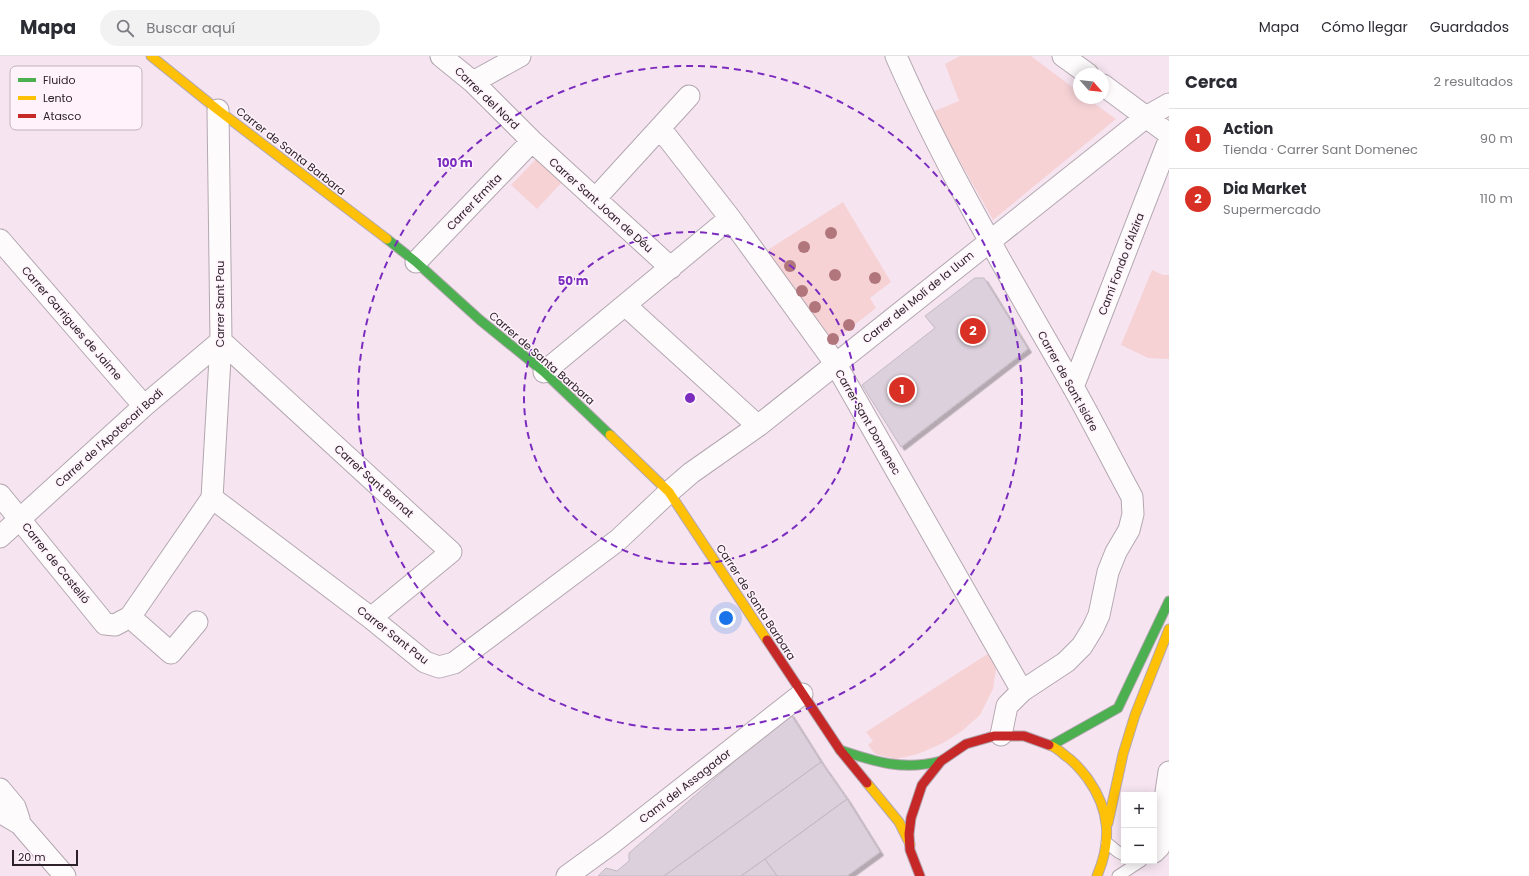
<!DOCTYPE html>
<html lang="es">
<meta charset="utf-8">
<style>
:root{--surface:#fff;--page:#f2f2f3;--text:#2b2b33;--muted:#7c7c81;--line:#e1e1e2;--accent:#d93025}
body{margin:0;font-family:Poppins,sans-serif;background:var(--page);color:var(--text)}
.controls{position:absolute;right:12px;bottom:12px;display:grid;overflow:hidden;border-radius:0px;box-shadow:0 2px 10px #0003}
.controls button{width:36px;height:36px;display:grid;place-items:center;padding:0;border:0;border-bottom:1px solid var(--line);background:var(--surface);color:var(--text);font:20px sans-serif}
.compass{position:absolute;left:1073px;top:12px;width:36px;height:36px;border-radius:50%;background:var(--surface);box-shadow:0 2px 10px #0003;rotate:117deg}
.scale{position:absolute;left:12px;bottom:10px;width:66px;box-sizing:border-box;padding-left:4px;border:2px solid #2c2129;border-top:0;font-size:11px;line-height:14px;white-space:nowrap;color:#2c2129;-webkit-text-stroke:3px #fff2fb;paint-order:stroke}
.you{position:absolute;left:726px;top:562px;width:14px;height:14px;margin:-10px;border:3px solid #fff;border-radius:50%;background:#1a73e8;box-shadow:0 0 0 6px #1a73e833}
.badge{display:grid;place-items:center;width:26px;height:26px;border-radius:50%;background:var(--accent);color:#fff;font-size:13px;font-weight:700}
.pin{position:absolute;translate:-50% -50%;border:2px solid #fff;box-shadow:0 1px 4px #0006}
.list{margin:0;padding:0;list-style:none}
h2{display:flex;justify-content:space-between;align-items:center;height:52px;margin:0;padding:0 16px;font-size:17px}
h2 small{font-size:13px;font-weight:400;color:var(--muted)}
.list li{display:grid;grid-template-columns:26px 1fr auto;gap:12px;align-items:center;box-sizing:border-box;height:60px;padding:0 16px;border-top:1px solid var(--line)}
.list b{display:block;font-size:15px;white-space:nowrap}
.list p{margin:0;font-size:13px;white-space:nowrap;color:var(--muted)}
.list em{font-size:13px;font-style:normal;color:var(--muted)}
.icon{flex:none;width:22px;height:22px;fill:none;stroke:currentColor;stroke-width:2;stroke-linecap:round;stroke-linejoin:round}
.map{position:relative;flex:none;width:1169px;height:820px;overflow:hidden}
header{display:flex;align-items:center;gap:24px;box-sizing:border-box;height:56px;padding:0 20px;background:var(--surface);border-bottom:1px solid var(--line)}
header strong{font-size:19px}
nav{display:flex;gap:22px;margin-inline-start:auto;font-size:14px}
.search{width:280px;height:36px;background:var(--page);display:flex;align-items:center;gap:10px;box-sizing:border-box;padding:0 14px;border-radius:22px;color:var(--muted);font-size:15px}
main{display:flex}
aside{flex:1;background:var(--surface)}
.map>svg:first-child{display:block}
</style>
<header>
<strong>Mapa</strong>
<div class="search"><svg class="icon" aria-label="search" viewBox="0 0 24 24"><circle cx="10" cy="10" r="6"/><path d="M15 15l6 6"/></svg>Buscar aquí</div>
<nav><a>Mapa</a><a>Cómo llegar</a><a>Guardados</a></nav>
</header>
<main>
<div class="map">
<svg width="1169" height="820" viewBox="0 0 1169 820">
<defs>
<filter id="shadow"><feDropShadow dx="3.5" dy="3.5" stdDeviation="0" flood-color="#0004"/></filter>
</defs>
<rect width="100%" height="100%" fill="#f6e5f1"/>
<path fill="#f6d2d5" d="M 960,0 L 1031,0 L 1079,36 L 1079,42 L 1087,42 L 1116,63 L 993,164 L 932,56 L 959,45 L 945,8 Z
M 536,103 L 564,124 L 537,153 L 511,129 Z
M 843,146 L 891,226 L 870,242 L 876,252 L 830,288 L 766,195 Z
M 1152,214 L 1163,219 L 1169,219 L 1169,303 L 1148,302 L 1121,289 Z
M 989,597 L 996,613 L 993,633 L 980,659 L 962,675 L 943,687 L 918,698 L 896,703 L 875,698 L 868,689 L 873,685 L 866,676 Z"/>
<path fill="#dbd0db" stroke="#c4bac4" filter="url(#shadow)" d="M 975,222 L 984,222 L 1028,293 L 901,391 L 862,329 L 935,272 L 925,260 Z
M 790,657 L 821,706 L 664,820 L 598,820 L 606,812 L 617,815 L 629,805 L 629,797 Z
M 821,706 L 847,743 L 765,803 L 741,820 L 664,820 Z
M 847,743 L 880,796 L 847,820 L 777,820 L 765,803 Z
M 765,803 L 777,820 L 741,820 Z"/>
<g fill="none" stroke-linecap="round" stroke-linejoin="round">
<defs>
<path id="lane" d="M 1107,787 L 1118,796 L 1124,799
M 1118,820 L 1141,805"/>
<path id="street" d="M 441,0 L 473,26 L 532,85 L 671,212
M 896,0 C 946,114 1010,221 1072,329 C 1093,366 1112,404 1132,441 L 1133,458 L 1129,474 L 1116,496 L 1108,516 L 1099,559 L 1093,572 L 1082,590 L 1066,606 L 1022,635 L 1007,650 L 1001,679
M 1063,0 L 1088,18
M 473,26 L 520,0
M 1103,29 L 1169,78
M 660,72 L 730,162 L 835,307 L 1022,635
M 595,143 L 689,40
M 0,184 L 144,350
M 416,206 L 532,85
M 625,249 L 758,370
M 544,316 L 730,162
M 1073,331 L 1169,84
M 0,439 L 105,568 L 115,569 L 130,561 L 212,442 L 221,285 L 218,54
M 212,442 L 371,562 L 425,606 L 439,611 L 454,607 L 618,484 L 669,436 L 691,417 L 758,370 L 1146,61 L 1169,48
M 0,481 L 144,350 L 221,285 L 451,496 L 371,562
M 130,561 L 171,597 L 197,566
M 0,733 L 15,751 L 19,763
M 0,753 L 5,759 L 20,768 L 65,820
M 1154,796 L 1159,791 L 1165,777 L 1166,736 L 1169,716
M 567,820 L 611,788 L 802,638"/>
<path id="fast" d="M 387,183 L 416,206 L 480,264 L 544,316 L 610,379
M 1052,689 L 1118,652 L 1169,545
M 840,694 C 875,706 904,715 941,705"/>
<path id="slow" d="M 151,0 L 218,54 L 387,183
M 610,379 L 669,436 L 767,584
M 1049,689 C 1056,691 1061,696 1067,701 C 1076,707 1081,714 1088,723 C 1110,754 1112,785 1097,820
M 867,727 L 899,766 L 910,788
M 1108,767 L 1123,698 L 1135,659 L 1169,573"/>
<path id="jam" d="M 767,584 L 840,694 L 867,727
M 920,820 L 910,794 L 909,778 L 911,762 L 922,729 L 941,705 L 966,688 L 994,680 L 1024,680 L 1049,689"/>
</defs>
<use href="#lane" stroke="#b3a7b0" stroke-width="13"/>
<use href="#street" stroke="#b3a7b0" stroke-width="23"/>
<use href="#fast" stroke="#b3a7b0" stroke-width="11"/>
<use href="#slow" stroke="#b3a7b0" stroke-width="11"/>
<use href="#jam" stroke="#b3a7b0" stroke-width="11"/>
<use href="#lane" stroke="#fefbfd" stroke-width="11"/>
<use href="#street" stroke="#fefbfd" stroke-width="21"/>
<use href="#fast" stroke="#4caf50" stroke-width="9"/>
<use href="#slow" stroke="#ffc107" stroke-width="9"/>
<use href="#jam" stroke="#c62828" stroke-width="9"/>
</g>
<g fill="#b1767c">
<circle cx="831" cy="177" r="6"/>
<circle cx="804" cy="191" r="6"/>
<circle cx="790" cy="210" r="6"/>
<circle cx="835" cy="219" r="6"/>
<circle cx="875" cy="222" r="6"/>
<circle cx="802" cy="235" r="6"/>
<circle cx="815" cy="251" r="6"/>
<circle cx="849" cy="269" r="6"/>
<circle cx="833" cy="283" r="6"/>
</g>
<g fill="none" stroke="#7b2cbf" stroke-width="2" stroke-dasharray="7 5">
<circle cx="690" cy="342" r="166"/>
<circle cx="690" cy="342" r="332"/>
</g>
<g text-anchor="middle" stroke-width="3" stroke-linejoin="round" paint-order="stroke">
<g font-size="11" fill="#2c2129" stroke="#fff2fb">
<text transform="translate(487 42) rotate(44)" y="4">Carrer del Nord</text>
<text transform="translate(291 95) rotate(38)" y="4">Carrer de Santa Barbara</text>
<text transform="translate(474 146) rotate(-46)" y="4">Carrer Ermita</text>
<text transform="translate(601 149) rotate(42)" y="4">Carrer Sant Joan de Déu</text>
<text transform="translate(1121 208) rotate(-69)" y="4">Camí Fondo d'Alzira</text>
<text transform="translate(918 241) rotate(-39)" y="4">Carrer del Molí de la Llum</text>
<text transform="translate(220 248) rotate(-90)" y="4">Carrer Sant Pau</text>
<text transform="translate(72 267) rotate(49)" y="4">Carrer Garrigues de Jaime</text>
<text transform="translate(542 302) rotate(41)" y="4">Carrer de Santa Barbara</text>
<text transform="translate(1068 325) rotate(61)" y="4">Carrer de Sant Isidre</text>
<text transform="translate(868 366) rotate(60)" y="4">Carrer Sant Domenec</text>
<text transform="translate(109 382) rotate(-42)" y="4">Carrer de l'Apotecari Bodí</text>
<text transform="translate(374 425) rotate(42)" y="4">Carrer Sant Bernat</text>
<text transform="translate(56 507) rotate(51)" y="4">Carrer de Castelló</text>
<text transform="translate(756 546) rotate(57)" y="4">Carrer de Santa Barbara</text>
<text transform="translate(393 579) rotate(38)" y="4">Carrer Sant Pau</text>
<text transform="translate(685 730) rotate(-38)" y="4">Camí del Assagador</text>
</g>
</g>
<rect x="10" y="10" width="132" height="64" rx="6" fill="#fff2fb" stroke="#c0b3bc" stroke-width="1"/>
<rect x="18" y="22" width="18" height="4" fill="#4caf50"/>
<rect x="18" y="40" width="18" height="4" fill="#ffc107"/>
<rect x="18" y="58" width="18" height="4" fill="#c62828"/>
<g font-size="11" fill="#2c2129">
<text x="43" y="28">Fluido</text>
<text x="43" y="46">Lento</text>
<text x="43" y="64">Atasco</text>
</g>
<circle cx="690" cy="342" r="6" fill="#7b2cbf" stroke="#fff2fb" stroke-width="2"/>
<g font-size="12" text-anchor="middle" font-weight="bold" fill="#7b2cbf" stroke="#fff2fb" stroke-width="3" stroke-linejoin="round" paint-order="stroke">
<text x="455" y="111">100 m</text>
<text x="573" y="229">50 m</text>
</g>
</svg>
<div class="controls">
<button>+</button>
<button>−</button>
</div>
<svg class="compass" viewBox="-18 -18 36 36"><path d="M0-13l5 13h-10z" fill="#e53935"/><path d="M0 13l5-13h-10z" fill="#7c7c81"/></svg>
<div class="scale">20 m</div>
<div class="you"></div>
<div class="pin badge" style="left:902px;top:334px">1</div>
<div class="pin badge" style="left:973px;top:275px">2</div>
</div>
<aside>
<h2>Cerca<small>2 resultados</small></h2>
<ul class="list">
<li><span class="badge">1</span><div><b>Action</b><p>Tienda · Carrer Sant Domenec</p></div><em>90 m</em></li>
<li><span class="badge">2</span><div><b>Dia Market</b><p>Supermercado</p></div><em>110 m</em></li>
</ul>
</aside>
</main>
